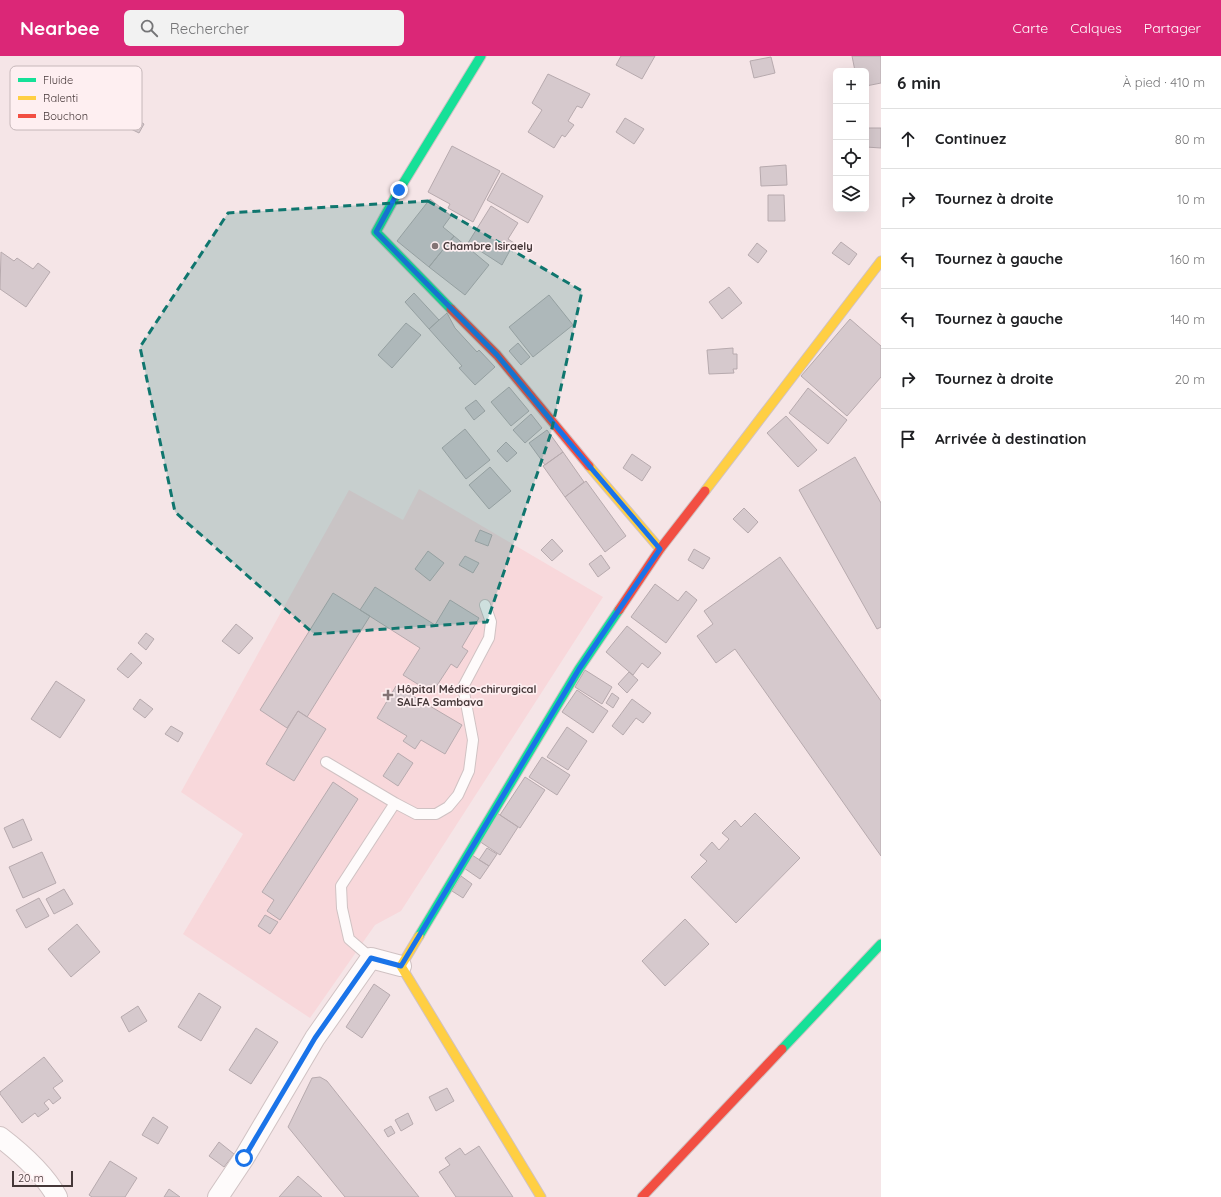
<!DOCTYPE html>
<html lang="fr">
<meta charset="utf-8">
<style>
:root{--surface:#fff;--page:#f2f2f2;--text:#202124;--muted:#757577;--line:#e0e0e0;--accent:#db2777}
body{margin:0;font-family:Quicksand,sans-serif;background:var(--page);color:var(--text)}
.controls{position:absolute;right:12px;top:12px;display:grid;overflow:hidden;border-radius:6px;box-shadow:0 4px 16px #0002}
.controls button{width:36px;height:36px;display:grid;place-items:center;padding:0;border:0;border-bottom:1px solid var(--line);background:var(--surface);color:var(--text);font:20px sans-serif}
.scale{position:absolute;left:12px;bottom:10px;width:61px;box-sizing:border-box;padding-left:4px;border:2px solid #453738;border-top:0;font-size:11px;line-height:14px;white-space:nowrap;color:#453738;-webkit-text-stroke:3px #feeff1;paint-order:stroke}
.stop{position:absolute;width:12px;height:12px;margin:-9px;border:3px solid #1a73e8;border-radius:50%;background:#fff}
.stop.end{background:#1a73e8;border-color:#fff;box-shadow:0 1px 4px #0008}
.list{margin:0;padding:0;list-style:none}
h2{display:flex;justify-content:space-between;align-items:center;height:52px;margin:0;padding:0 16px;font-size:17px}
h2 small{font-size:13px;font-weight:400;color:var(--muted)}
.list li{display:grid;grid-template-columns:26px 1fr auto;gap:12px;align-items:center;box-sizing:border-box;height:60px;padding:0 16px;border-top:1px solid var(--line)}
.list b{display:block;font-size:15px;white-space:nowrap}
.list em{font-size:13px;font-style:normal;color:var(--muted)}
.icon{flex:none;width:22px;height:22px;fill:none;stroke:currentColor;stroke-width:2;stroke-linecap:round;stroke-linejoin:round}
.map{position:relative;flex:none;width:881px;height:1141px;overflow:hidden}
header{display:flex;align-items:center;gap:24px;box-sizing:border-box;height:56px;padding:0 20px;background:var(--accent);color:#fff}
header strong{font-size:19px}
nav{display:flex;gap:22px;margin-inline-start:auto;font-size:14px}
.search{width:280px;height:36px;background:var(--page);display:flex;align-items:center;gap:10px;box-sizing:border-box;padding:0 14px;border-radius:6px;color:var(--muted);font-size:15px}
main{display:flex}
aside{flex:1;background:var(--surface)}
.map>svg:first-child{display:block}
</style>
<header>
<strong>Nearbee</strong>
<div class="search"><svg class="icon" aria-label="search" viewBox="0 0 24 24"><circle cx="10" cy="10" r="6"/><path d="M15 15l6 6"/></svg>Rechercher</div>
<nav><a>Carte</a><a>Calques</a><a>Partager</a></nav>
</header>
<main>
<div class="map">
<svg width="881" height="1141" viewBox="0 0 881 1141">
<rect width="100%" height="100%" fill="#f5e5e7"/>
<path fill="#f8d8db" d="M 419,433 L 603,541 L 401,855 L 375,869 L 310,962 L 183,878 L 243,778 L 181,736 L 349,434 L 403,464 Z"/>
<path fill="#d6c9cd" stroke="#b7aaae" d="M 621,0 L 655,0 L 642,23 L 616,9 Z
M 852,0 L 881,0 L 881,27 L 866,30 L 866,15 L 855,15 Z
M 771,1 L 775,17 L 754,22 L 750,5 Z
M 548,18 L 590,38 L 582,52 L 577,50 L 568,65 L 574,69 L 565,81 L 562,79 L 554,92 L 528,76 L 542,54 L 532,47 Z
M 130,60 L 144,68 L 139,77 L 125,70 Z
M 625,62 L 644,73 L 634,88 L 616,76 Z
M 866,72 L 881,72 L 881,92 L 866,91 Z
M 452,90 L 500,115 L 473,166 L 448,152 L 450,148 L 428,136 Z
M 786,109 L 787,129 L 761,130 L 760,111 Z
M 502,117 L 543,140 L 528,167 L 487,144 Z
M 768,139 L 784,139 L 785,165 L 768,165 Z
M 430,143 L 451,160 L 443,171 L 454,180 L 429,211 L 397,185 Z
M 491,150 L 518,167 L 508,183 L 514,187 L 502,209 L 468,187 Z
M 454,180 L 489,209 L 465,239 L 429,211 Z
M 841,186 L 857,198 L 849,209 L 832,197 Z
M 757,187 L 767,195 L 758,207 L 748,199 Z
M 1,196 L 14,205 L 17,202 L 33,213 L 38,207 L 50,216 L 26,251 L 0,233 Z
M 729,231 L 742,247 L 722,263 L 709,246 Z
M 414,237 L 439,264 L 429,273 L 405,246 Z
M 549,239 L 573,269 L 533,301 L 509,271 Z
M 447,257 L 455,272 L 477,296 L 479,294 L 495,311 L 475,329 L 459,312 L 462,310 L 429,273 Z
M 850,263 L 881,290 L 881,321 L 847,360 L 801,320 Z
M 406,267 L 421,279 L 392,312 L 378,299 Z
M 518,287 L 530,301 L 521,309 L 509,295 Z
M 733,292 L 733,298 L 737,298 L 737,313 L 733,313 L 734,317 L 709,318 L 707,294 Z
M 509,331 L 529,355 L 511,370 L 491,346 Z
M 808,332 L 847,364 L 828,388 L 789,357 Z
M 476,344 L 485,355 L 474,364 L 465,352 Z
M 531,358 L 542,372 L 525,387 L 513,374 Z
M 786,360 L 817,394 L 798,411 L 767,377 Z
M 465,373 L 490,404 L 466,423 L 442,392 Z
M 547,374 L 563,396 L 545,409 L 529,387 Z
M 506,386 L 517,397 L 507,406 L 497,395 Z
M 563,396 L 584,426 L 565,441 L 543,410 Z
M 632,398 L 651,411 L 642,425 L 623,412 Z
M 855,401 L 881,447 L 881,571 L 877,573 L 799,434 Z
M 490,411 L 511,435 L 489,453 L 469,429 Z
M 586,425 L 626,480 L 605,496 L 565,441 Z
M 744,452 L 758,466 L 748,477 L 733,463 Z
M 480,474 L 492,479 L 488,490 L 475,485 Z
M 552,483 L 563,495 L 552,505 L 541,494 Z
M 694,493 L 710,502 L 703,513 L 688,504 Z
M 428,495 L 444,507 L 430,525 L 415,513 Z
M 601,499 L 610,512 L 598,521 L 589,508 Z
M 465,500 L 479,507 L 473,517 L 459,509 Z
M 780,501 L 881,645 L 881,800 L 735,593 L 716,607 L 697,580 L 713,568 L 704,555 Z
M 655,528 L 678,545 L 686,535 L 697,544 L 666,587 L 631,561 Z
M 375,531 L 435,569 L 450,544 L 479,562 L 462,591 L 468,595 L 457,612 L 451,608 L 432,637 L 403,619 L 420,592 L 360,554 Z
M 333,537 L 370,560 L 307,661 L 298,655 L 287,672 L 260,654 Z
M 236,568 L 253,582 L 239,598 L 222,585 Z
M 627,570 L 661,597 L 648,612 L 642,607 L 633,619 L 606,596 Z
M 146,577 L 154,583 L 146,594 L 138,587 Z
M 131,597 L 142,607 L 128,622 L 117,613 Z
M 585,614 L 612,631 L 602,648 L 575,631 Z
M 629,616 L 638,624 L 627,637 L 618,628 Z
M 56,625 L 85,644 L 60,682 L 31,663 Z
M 396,630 L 462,669 L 445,698 L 421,684 L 415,693 L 403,685 L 407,680 L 377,662 Z
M 577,634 L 608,655 L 593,677 L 562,656 Z
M 612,637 L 619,642 L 613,652 L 606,647 Z
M 140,643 L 153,653 L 145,662 L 133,653 Z
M 632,643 L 651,657 L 643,667 L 636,662 L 623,679 L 612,670 Z
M 298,655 L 326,673 L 294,725 L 266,708 Z
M 171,670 L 183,677 L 178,686 L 165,678 Z
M 567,671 L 587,685 L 568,714 L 547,701 Z
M 398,697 L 413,707 L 398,730 L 383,720 Z
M 542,701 L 570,719 L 557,739 L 529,721 Z
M 525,721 L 545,734 L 520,772 L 500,759 Z
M 333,726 L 358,743 L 280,864 L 267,855 L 274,844 L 262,836 Z
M 497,757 L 518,771 L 500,799 L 479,785 Z
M 755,757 L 800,802 L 736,867 L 691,821 L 707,805 L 700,799 L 712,786 L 719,794 L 729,783 L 722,777 L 735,764 L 741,771 Z
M 23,763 L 32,784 L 13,792 L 4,772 Z
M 487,792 L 497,798 L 489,810 L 479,804 Z
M 42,796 L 56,827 L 23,842 L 9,811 Z
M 472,799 L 489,810 L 480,823 L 464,812 Z
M 461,820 L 472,828 L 463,842 L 452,835 Z
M 64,833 L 73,848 L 54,858 L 46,843 Z
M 39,842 L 49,860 L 26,872 L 16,854 Z
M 265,859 L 278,866 L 270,878 L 258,870 Z
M 685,863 L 709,888 L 665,930 L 642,905 Z
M 77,868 L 100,896 L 71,921 L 48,893 Z
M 374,928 L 390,939 L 362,982 L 346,971 Z
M 199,937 L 221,951 L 201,985 L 178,971 Z
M 138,950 L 147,965 L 129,976 L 121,961 Z
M 256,972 L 278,986 L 251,1028 L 229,1014 Z
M 44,1001 L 63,1025 L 53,1032 L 61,1042 L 53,1048 L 49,1043 L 44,1047 L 49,1053 L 38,1061 L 35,1057 L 22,1067 L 0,1038 L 0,1036 Z
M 320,1021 L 327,1025 L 419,1141 L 345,1141 L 288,1071 L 312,1022 Z
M 447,1032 L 454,1045 L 436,1055 L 429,1041 Z
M 408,1057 L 413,1068 L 401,1075 L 395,1064 Z
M 153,1061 L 168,1071 L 158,1088 L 142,1079 Z
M 391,1070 L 395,1077 L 388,1081 L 384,1074 Z
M 219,1086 L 234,1098 L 224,1111 L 209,1100 Z
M 479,1090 L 513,1141 L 456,1141 L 439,1116 L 450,1109 L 445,1102 L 460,1092 L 465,1099 Z
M 110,1105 L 137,1122 L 125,1141 L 92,1141 L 89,1139 Z
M 298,1120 L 322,1141 L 279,1141 Z
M 169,1133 L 180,1141 L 164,1141 Z"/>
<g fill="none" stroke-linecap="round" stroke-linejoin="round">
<defs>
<path id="lane" d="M 326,706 L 395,747 L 341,830 L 342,852 L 349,883 L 371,902
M 395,747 L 416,758 L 436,758 L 448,751 L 458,739 L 469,715 L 473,684 L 463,631 L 489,582 L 491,566 L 485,549"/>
<path id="street" d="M 0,1081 C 21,1097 44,1117 57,1141
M 218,1141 L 244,1102 L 315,982 L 371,902 L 401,910"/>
<path id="fast" d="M 451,253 L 376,176 L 399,134 L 481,0
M 419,880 L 579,613 L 619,554
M 782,993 L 881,888"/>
<path id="slow" d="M 589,410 L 660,493
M 705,435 L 881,205
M 419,880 L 401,910 L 541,1141"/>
<path id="jam" d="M 451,253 L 497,299 L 589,410
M 619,554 L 660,493 L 705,435
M 642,1141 L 782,993"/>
</defs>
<use href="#lane" stroke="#d0c2c3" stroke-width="12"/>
<use href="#street" stroke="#d0c2c3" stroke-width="22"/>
<use href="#fast" stroke="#d0c2c3" stroke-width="11"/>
<use href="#slow" stroke="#d0c2c3" stroke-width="11"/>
<use href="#jam" stroke="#d0c2c3" stroke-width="11"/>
<use href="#lane" stroke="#fefbfb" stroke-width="10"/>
<use href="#street" stroke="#fefbfb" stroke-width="20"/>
<use href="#fast" stroke="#16e098" stroke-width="9"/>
<use href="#slow" stroke="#ffcf43" stroke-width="9"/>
<use href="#jam" stroke="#f24e42" stroke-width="9"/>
</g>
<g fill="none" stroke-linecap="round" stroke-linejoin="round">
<path stroke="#1a73e8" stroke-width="5" d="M 244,1102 L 315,982 L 371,902 L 401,910 L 579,613 L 660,493 L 574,392 L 497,299 L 376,176 L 399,134"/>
</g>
<path fill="#0f766e" fill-opacity="0.2" stroke="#0f766e" stroke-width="3" stroke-dasharray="8 5" stroke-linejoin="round" d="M 428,145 L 582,235 L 551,377 L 487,566 L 314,578 L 175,456 L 140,291 L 228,157 Z"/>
<g fill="#837475" stroke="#feeff1" stroke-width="1.5">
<circle cx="435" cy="190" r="4"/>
<path d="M386 633h4v4h4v4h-4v4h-4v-4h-4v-4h4z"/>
</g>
<g text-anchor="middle" stroke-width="3.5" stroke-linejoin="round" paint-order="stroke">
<g font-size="11" font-weight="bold" fill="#453738" stroke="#feeff1" text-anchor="start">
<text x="443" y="194">Chambre Isiraely</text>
<text x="397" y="637">Hôpital Médico-chirurgical<tspan x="397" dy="13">SALFA Sambava</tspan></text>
</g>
</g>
<rect x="10" y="10" width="132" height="64" rx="6" fill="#feeff1" stroke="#c6b8ba" stroke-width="1"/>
<rect x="18" y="22" width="18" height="4" fill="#16e098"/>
<rect x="18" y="40" width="18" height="4" fill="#ffcf43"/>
<rect x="18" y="58" width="18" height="4" fill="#f24e42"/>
<g font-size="11" fill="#453738">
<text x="43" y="28">Fluide</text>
<text x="43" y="46">Ralenti</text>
<text x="43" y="64">Bouchon</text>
</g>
</svg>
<div class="controls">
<button>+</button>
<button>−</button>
<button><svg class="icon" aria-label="locate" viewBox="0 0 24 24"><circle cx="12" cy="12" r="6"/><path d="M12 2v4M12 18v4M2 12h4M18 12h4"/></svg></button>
<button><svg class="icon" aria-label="layers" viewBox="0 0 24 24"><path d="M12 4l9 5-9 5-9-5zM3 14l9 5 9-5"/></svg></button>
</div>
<div class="scale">20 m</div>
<div class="stop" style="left:244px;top:1102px"></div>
<div class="stop end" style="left:399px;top:134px"></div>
</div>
<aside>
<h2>6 min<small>À pied · 410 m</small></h2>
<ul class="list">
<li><svg class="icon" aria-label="ahead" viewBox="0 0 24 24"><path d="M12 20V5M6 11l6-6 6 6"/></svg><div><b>Continuez</b></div><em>80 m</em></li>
<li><svg class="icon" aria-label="right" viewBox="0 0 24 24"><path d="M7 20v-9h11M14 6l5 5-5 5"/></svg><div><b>Tournez à droite</b></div><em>10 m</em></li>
<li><svg class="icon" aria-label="left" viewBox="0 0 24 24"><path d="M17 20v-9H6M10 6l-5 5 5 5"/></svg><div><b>Tournez à gauche</b></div><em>160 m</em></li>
<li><svg class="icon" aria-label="left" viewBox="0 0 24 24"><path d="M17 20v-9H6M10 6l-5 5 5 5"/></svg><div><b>Tournez à gauche</b></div><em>140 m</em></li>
<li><svg class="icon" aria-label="right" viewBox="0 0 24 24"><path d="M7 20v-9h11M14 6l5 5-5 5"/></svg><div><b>Tournez à droite</b></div><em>20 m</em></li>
<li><svg class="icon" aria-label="arrive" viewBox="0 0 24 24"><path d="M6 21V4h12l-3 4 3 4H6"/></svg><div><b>Arrivée à destination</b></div></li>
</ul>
</aside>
</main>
